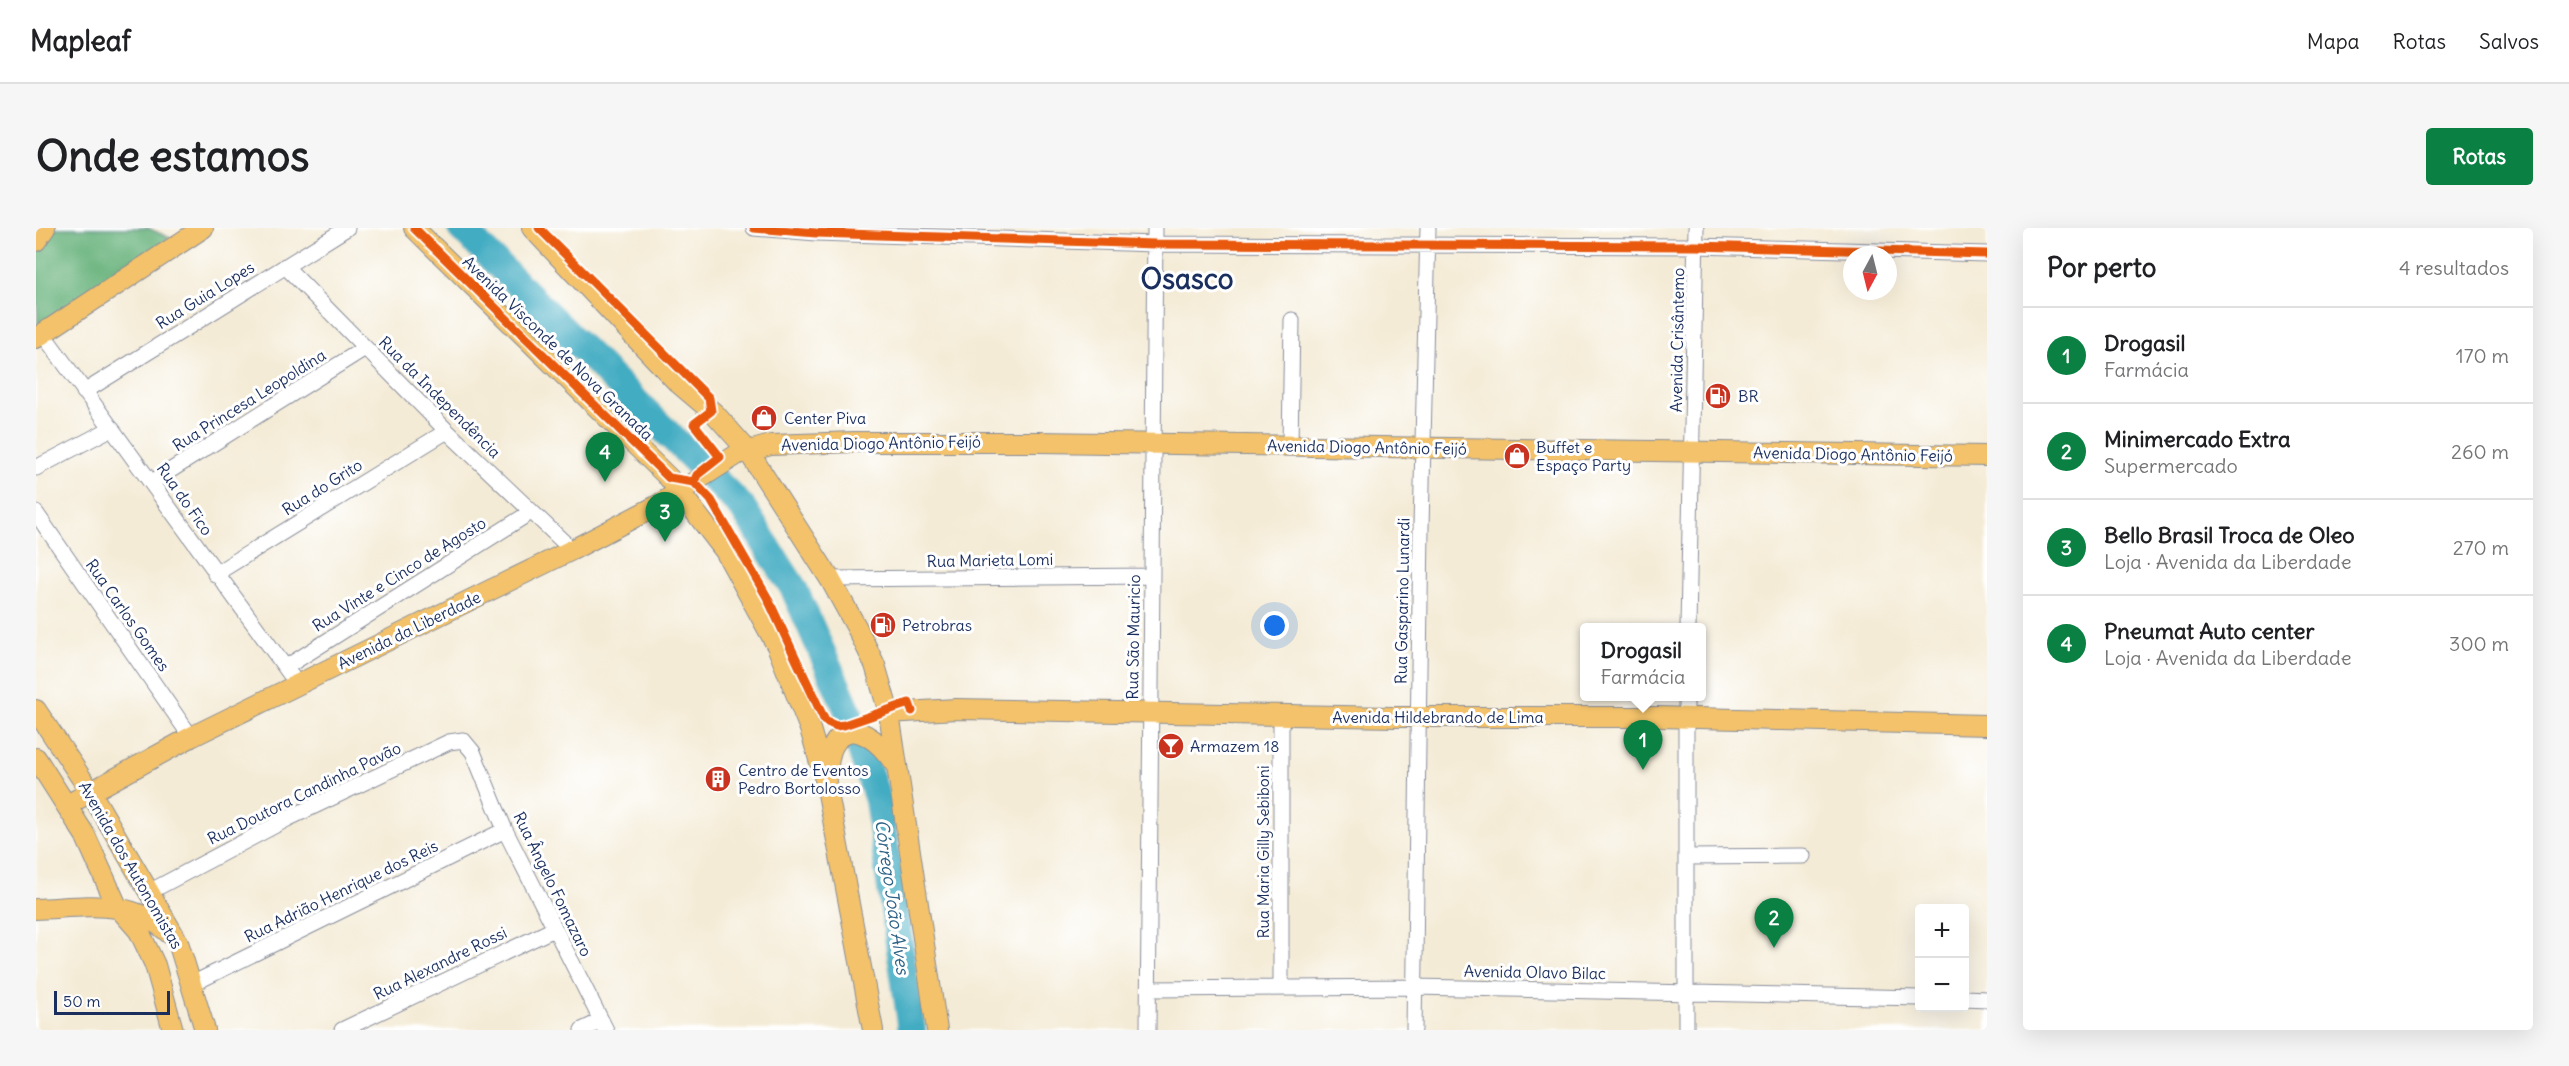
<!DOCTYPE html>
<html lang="pt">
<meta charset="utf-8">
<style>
:root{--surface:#fff;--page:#f6f6f6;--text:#202124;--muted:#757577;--line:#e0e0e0;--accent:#0b8043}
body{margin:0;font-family:Delius,sans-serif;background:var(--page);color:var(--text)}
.controls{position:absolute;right:18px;bottom:18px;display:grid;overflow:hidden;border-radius:6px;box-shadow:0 6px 24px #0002}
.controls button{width:54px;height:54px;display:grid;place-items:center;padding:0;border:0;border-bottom:2px solid var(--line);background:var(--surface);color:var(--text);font:30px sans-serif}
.compass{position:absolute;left:1807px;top:18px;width:54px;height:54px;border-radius:50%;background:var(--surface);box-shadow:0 6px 24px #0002;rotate:187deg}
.scale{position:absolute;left:18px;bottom:15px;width:116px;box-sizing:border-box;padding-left:6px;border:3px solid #1b2f5e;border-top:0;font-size:16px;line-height:21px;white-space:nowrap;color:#1b2f5e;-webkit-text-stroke:4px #fff;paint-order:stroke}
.you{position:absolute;left:1239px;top:398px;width:21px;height:21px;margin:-15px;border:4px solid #fff;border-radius:50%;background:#1a73e8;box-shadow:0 0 0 9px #1a73e833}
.badge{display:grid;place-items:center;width:39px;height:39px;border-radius:50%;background:var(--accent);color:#fff;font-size:20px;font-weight:700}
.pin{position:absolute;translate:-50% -50px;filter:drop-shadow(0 2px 3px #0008)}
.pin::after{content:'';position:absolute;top:32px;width:21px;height:18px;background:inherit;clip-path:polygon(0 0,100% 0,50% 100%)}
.popup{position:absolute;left:1544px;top:395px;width:126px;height:78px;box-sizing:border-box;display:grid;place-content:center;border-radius:6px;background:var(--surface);filter:drop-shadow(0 2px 4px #0005);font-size:20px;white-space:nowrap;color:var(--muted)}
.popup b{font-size:22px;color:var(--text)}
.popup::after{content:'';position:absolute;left:50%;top:100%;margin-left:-12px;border:12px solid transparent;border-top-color:var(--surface)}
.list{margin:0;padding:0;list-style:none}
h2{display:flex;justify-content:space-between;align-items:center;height:78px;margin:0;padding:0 24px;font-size:26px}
h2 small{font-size:20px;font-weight:400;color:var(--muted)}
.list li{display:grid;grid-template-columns:39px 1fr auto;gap:18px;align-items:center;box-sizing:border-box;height:96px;padding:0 24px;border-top:2px solid var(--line)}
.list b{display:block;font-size:22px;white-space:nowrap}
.list p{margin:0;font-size:20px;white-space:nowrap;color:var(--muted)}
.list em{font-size:20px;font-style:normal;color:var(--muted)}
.map{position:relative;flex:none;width:1951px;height:802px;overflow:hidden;border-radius:6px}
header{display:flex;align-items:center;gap:36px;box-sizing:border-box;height:84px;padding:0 30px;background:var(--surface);border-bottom:2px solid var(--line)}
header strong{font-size:28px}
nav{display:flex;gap:33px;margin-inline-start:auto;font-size:21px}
.intro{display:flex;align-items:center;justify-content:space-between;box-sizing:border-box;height:144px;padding:0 36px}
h1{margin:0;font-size:42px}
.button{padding:15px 27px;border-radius:6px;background:var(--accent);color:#fff;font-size:21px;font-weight:700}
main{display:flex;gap:36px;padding:0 36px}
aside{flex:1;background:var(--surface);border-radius:6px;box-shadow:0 6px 24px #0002}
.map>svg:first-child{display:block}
</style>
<header>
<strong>Mapleaf</strong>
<nav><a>Mapa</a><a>Rotas</a><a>Salvos</a></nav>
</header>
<div class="intro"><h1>Onde estamos</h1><a class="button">Rotas</a></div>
<main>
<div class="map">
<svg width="1951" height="802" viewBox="0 0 1951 802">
<rect width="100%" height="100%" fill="#fff"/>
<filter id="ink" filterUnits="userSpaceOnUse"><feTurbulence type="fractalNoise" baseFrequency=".0167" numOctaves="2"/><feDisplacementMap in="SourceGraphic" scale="12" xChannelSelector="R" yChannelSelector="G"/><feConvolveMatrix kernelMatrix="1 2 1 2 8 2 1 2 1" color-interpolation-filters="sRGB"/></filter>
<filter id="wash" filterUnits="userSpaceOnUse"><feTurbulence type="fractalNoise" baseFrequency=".008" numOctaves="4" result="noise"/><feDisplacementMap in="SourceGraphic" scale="24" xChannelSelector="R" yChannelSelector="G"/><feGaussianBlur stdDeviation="1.35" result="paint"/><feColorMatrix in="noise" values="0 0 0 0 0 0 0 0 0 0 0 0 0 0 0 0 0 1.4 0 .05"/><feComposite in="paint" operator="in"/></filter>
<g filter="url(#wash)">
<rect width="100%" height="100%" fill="#f4ebd6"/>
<path fill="#67b27c" stroke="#41706d" stroke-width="1.5" d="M 21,0 L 112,0 L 134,10 L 2,101 L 0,26 Z"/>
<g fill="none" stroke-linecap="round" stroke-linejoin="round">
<path stroke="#43acc2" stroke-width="28" d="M 425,0 L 706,279 L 758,361 L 812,483 L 842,572 L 876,802"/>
</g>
</g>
<g filter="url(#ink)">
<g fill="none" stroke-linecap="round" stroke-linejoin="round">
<defs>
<path id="minor" d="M 718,0 L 780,5 L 1119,16 L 1660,18 L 1951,26
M 249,38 L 411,203 L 536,322
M 7,106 L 262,457
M 48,164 L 311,0
M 1254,218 L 1256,92
M 0,240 L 76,200
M 116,254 L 329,120
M 0,285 L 155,509
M 179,346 L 411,203
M 794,351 L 1116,348
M 1652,400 L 1660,0
M 250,439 L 495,284
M 1650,468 L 1650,802
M 1650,629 L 1767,628
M 113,664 L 251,591 L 413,514 L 427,512 L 437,524 L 469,602 L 570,802
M 156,756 L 469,602
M 1245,760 L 1245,488
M 1113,761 L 1378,759 L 1884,770
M 1928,770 L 1951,771
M 306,802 L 518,701
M 546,802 L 565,793
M 1112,802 L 1119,0
M 1378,802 L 1385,300 L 1392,0"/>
<path id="major" d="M 378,0 L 633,250 L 689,323 L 741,418 L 774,501 L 790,555 L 837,802
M 496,0 L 640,153 L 679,186 L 712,223 L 794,351 L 822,402 L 839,437 L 853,485 L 901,802
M 0,13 L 9,0
M 0,110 L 167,0
M 0,482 L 54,563 L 142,714 L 169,802
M 853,485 L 920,481 L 1357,489 L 1622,489 L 1951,497
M 0,530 L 49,607 L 81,678 L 103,703 L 119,737 L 137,802
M 790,551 C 792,540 792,527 797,518 C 815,484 847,518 859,536
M 31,577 L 155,509 L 536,322 L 622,277 L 702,226 L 735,217 L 818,214 L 1002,214 L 1951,228
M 0,681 C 50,679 94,669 134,706"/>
</defs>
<use href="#minor" stroke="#888d9a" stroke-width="17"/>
<use href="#major" stroke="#888d9a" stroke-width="22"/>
<use href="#minor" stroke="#fff" stroke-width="15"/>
<use href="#major" stroke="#f3c26a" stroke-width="20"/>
<defs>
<path id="cycleway" d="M 378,0 L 633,250 L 658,254 L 675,272 L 731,369 L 789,493 L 800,498 L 808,497 L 873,475 L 876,483
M 503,0 L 673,170 L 675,183 L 658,196 L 684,229 L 661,247 L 658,254
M 718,0 L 780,5 L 1119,16 L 1660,18 L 1951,26"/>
</defs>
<use href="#cycleway" stroke="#fff" stroke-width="13"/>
<use href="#cycleway" stroke="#e8590c" stroke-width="9"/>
</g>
</g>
<defs>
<symbol id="fuel-disc" viewBox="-11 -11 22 22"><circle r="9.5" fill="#c8321e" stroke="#fff"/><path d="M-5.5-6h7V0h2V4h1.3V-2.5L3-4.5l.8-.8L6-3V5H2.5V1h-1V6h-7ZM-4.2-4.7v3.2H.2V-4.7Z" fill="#fff"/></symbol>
<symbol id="shop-disc" viewBox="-11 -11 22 22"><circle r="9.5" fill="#c8321e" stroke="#fff"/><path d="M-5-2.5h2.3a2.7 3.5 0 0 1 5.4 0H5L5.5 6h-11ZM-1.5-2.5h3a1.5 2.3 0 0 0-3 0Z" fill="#fff"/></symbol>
<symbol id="bar-disc" viewBox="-11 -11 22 22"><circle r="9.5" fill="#c8321e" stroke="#fff"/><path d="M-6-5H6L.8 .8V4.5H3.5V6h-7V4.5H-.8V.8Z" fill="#fff"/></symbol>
<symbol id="building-disc" viewBox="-11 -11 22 22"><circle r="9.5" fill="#c8321e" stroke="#fff"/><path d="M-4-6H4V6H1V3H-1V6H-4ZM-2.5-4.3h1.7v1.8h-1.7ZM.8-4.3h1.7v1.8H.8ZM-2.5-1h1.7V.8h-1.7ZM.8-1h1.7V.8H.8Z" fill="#fff"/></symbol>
</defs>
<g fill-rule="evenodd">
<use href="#fuel-disc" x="1667" y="153" width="30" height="30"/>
<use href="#shop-disc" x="713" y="175" width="30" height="30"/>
<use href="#shop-disc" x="1466" y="213" width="30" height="30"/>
<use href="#fuel-disc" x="832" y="382" width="30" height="30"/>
<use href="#bar-disc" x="1120" y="503" width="30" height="30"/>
<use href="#building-disc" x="667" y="536" width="30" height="30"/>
</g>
<g text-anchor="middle" stroke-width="6" stroke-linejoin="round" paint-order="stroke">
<g font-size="16" fill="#1b2f5e" stroke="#fff">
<text transform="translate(169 67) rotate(-32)" y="6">Rua Guia Lopes</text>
<text transform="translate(1641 112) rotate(-89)" y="6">Avenida Crisântemo</text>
<text transform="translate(522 120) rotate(44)" y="6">Avenida Visconde de Nova Granada</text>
<text transform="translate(404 169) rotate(45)" y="6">Rua da Independência</text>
<text transform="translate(213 172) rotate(-32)" y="6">Rua Princesa Leopoldina</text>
<text transform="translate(845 215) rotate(-1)" y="6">Avenida Diogo Antônio Feijó</text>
<text transform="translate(1331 219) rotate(1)" y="6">Avenida Diogo Antônio Feijó</text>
<text transform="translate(1817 226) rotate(1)" y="6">Avenida Diogo Antônio Feijó</text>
<text transform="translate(286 259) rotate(-32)" y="6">Rua do Grito</text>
<text transform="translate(149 271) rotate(55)" y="6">Rua do Fico</text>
<text transform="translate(954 332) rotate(-1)" y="6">Rua Marieta Lomi</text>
<text transform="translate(363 346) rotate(-32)" y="6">Rua Vinte e Cinco de Agosto</text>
<text transform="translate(1366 373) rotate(-89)" y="6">Rua Gasparino Lunardi</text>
<text transform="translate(92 387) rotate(55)" y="6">Rua Carlos Gomes</text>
<text transform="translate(373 402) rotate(-26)" y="6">Avenida da Liberdade</text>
<text transform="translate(1097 409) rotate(-89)" y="6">Rua São Mauricio</text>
<text x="1402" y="495">Avenida Hildebrando de Lima</text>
<text transform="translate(268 565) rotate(-26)" y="6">Rua Doutora Candinha Pavão</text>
<text transform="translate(1227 624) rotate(-90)" y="6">Rua Maria Gilly Sebiboni</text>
<text transform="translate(95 637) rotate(60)" y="6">Avenida dos Autonomistas</text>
<text transform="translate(517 656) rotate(64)" y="6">Rua Ângelo Fomazaro</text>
<text transform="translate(305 663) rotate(-26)" y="6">Rua Adrião Henrique dos Reis</text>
<text transform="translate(404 735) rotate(-26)" y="6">Rua Alexandre Rossi</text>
<text transform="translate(1499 744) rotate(1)" y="6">Avenida Olavo Bilac</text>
</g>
<g font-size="16" fill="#1b2f5e" stroke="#fff" text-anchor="start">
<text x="1702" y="174">BR</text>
<text x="748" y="196">Center Piva</text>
<text x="1500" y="225">Buffet e<tspan x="1500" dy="18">Espaço Party</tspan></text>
<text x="866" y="403">Petrobras</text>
<text x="1154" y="524">Armazem 18</text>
<text x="702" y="548">Centro de Eventos<tspan x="702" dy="18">Pedro Bortolosso</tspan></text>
</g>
<g font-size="18" font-style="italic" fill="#2b6186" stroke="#fff">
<text transform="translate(856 669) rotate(82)" y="6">Córrego João Alves</text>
</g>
<g font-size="28" font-weight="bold" fill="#1b2f5e" stroke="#fff">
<text x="1151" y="61">Osasco</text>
</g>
</g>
</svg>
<div class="controls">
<button>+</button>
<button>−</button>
</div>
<svg class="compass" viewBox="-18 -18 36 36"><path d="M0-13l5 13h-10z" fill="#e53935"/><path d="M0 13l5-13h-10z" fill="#757577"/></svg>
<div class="scale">50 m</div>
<div class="you"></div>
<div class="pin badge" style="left:1607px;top:542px">1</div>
<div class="popup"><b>Drogasil</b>Farmácia</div>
<div class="pin badge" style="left:1738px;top:720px">2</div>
<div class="pin badge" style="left:629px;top:314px">3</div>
<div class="pin badge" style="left:569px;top:254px">4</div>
</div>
<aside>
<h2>Por perto<small>4 resultados</small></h2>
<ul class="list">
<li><span class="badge">1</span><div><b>Drogasil</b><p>Farmácia</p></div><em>170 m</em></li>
<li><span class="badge">2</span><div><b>Minimercado Extra</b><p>Supermercado</p></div><em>260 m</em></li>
<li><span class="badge">3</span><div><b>Bello Brasil Troca de Oleo</b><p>Loja · Avenida da Liberdade</p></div><em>270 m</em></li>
<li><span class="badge">4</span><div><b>Pneumat Auto center</b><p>Loja · Avenida da Liberdade</p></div><em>300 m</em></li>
</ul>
</aside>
</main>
